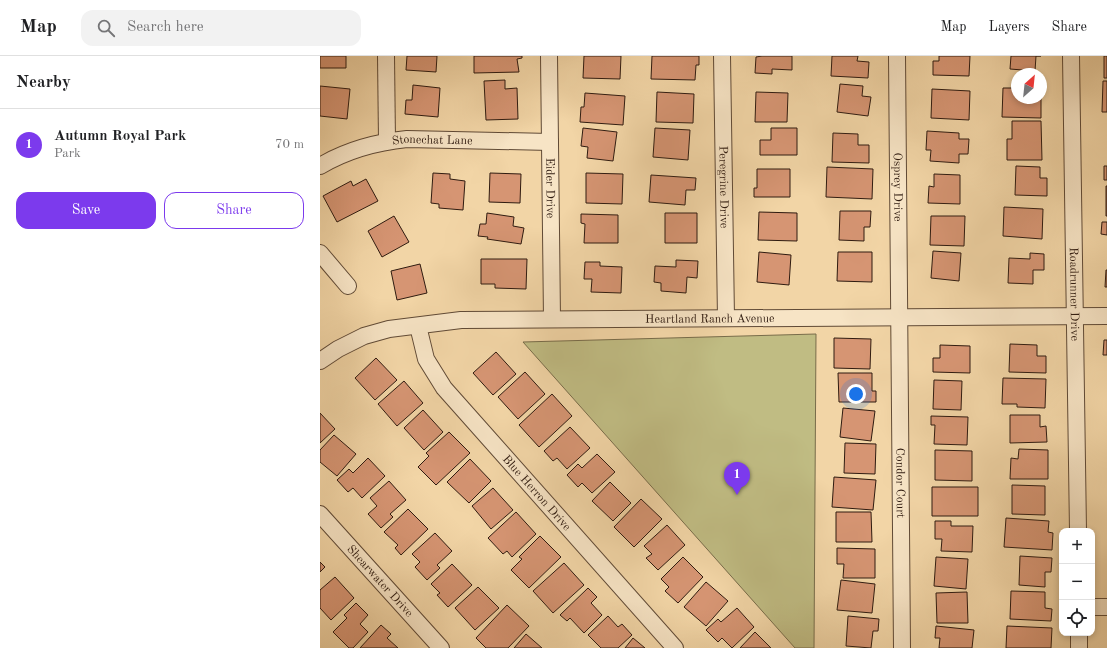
<!DOCTYPE html>
<meta charset="utf-8">
<style>
:root{--surface:#fff;--page:#f2f2f2;--text:#202124;--muted:#757577;--line:#e0e0e0;--accent:#7c3aed}
body{margin:0;font-family:"Old Standard TT",serif;background:var(--page);color:var(--text)}
.controls{position:absolute;right:12px;bottom:12px;display:grid;overflow:hidden;border-radius:8px;box-shadow:0 2px 6px #0003}
.controls button{width:36px;height:36px;display:grid;place-items:center;padding:0;border:0;border-bottom:1px solid var(--line);background:var(--surface);color:var(--text);font:20px sans-serif}
.compass{position:absolute;left:691px;top:12px;width:36px;height:36px;border-radius:50%;background:var(--surface);box-shadow:0 2px 6px #0003;rotate:27deg}
.you{position:absolute;left:536px;top:338px;width:14px;height:14px;margin:-10px;border:3px solid #fff;border-radius:50%;background:#1a73e8;box-shadow:0 0 0 6px #1a73e833}
.badge{display:grid;place-items:center;width:26px;height:26px;border-radius:50%;background:var(--accent);color:#fff;font-size:13px;font-weight:700}
.pin{position:absolute;translate:-50% -33px;filter:drop-shadow(0 1px 2px #0008)}
.pin::after{content:'';position:absolute;top:21px;width:14px;height:12px;background:inherit;clip-path:polygon(0 0,100% 0,50% 100%)}
.list{margin:0;padding:0;list-style:none}
h2{display:flex;justify-content:space-between;align-items:center;height:52px;margin:0;padding:0 16px;font-size:17px}
h2 small{font-size:13px;font-weight:400;color:var(--muted)}
.list li{display:grid;grid-template-columns:26px 1fr auto;gap:12px;align-items:center;box-sizing:border-box;height:72px;padding:0 16px;border-top:1px solid var(--line)}
.list b{display:block;font-size:15px;white-space:nowrap}
.list p{margin:0;font-size:13px;white-space:nowrap;color:var(--muted)}
.list em{font-size:13px;font-style:normal;color:var(--muted)}
.actions{display:flex;gap:8px;padding:12px 16px}
.actions a{flex:1;padding:9px 0;border:1px solid var(--accent);border-radius:12px;text-align:center;font-size:14px;color:var(--accent)}
.actions .main{background:var(--accent);color:#fff}
.icon{flex:none;width:22px;height:22px;fill:none;stroke:currentColor;stroke-width:2;stroke-linecap:round;stroke-linejoin:round}
.map{position:relative;flex:none;width:787px;height:592px;overflow:hidden}
header{display:flex;align-items:center;gap:24px;box-sizing:border-box;height:56px;padding:0 20px;background:var(--surface);border-bottom:1px solid var(--line)}
header strong{font-size:19px}
nav{display:flex;gap:22px;margin-inline-start:auto;font-size:14px}
.search{width:280px;height:36px;background:var(--page);display:flex;align-items:center;gap:10px;box-sizing:border-box;padding:0 14px;border-radius:12px;color:var(--muted);font-size:15px}
main{display:flex}
aside{flex:1;background:var(--surface)}
.map>svg:first-child{display:block}
</style>
<header>
<strong>Map</strong>
<div class="search"><svg class="icon" aria-label="search" viewBox="0 0 24 24"><circle cx="10" cy="10" r="6"/><path d="M15 15l6 6"/></svg>Search here</div>
<nav><a>Map</a><a>Layers</a><a>Share</a></nav>
</header>
<main>
<aside>
<h2>Nearby<small></small></h2>
<ul class="list">
<li><span class="badge">1</span><div><b>Autumn Royal Park</b><p>Park</p></div><em>70 m</em></li>
</ul>
<div class="actions"><a class="main">Save</a><a>Share</a></div>
</aside>
<div class="map">
<svg width="787" height="592" viewBox="0 0 787 592">
<rect width="100%" height="100%" fill="#f2d5a6"/>
<filter id="stains"><feTurbulence type="fractalNoise" baseFrequency=".005" numOctaves="4"/><feColorMatrix values="0 0 0 0 .2 0 0 0 0 .09 0 0 0 0 .02 0 0 0 .5 -.17"/></filter>
<radialGradient id="worn" r=".72"><stop offset=".6" stop-color="#630" stop-opacity="0"/><stop offset="1" stop-color="#630" stop-opacity=".3"/></radialGradient>
<path fill="#c0bc83" stroke="#786c4a" d="M 496,278 L 494,592 L 475,592 L 203,286 Z"/>
<path fill="#d69573" stroke="#2f1b10" d="M 0,0 L 26,0 L 26,12 L 0,12 Z
M 87,0 L 117,0 L 116,16 L 86,14 Z
M 154,0 L 202,0 L 202,2 L 197,3 L 199,16 L 154,17 Z
M 264,0 L 301,0 L 300,23 L 263,22 Z
M 332,0 L 379,0 L 379,9 L 376,9 L 375,24 L 331,23 Z
M 442,0 L 472,0 L 472,14 L 452,13 L 452,18 L 435,17 L 436,1 Z
M 512,0 L 538,0 L 537,5 L 549,6 L 548,22 L 511,20 Z
M 619,0 L 650,0 L 649,20 L 613,19 L 613,5 L 619,5 Z
M 691,0 L 721,0 L 716,0 L 715,15 L 690,13 Z
M 784,0 L 787,0 L 787,22 L 784,22 Z
M 185,24 L 185,33 L 197,32 L 198,63 L 166,64 L 164,25 Z
M 783,25 L 787,25 L 787,56 L 782,56 Z
M 520,28 L 543,30 L 542,40 L 551,41 L 548,60 L 517,56 Z
M 93,29 L 120,32 L 118,61 L 85,58 L 86,44 L 92,44 Z
M 0,30 L 30,33 L 27,63 L 0,60 Z
M 683,32 L 697,32 L 697,42 L 721,42 L 721,33 L 721,62 L 682,61 Z
M 612,33 L 650,35 L 649,64 L 611,62 Z
M 337,36 L 374,38 L 373,67 L 336,66 Z
M 436,36 L 468,37 L 467,66 L 435,66 Z
M 265,37 L 305,40 L 303,69 L 260,66 L 261,51 L 264,51 Z
M 692,65 L 721,65 L 722,104 L 687,104 L 687,83 L 692,83 Z
M 263,72 L 297,76 L 293,105 L 267,102 L 268,91 L 261,90 Z
M 335,72 L 370,74 L 368,104 L 333,101 Z
M 451,72 L 477,72 L 477,99 L 440,99 L 440,84 L 451,84 Z
M 607,75 L 639,77 L 639,83 L 649,83 L 648,98 L 639,98 L 639,107 L 610,105 L 611,94 L 606,94 Z
M 513,77 L 538,78 L 538,89 L 549,89 L 549,107 L 512,106 Z
M 696,110 L 720,111 L 720,122 L 727,122 L 727,140 L 695,139 Z
M 784,110 L 787,110 L 787,124 L 784,124 Z
M 507,111 L 553,113 L 552,143 L 506,141 Z
M 437,113 L 470,113 L 470,141 L 434,141 L 434,132 L 437,132 Z
M 113,117 L 130,118 L 130,123 L 145,125 L 143,154 L 119,152 L 119,148 L 111,147 Z
M 170,117 L 201,118 L 200,147 L 169,146 Z
M 266,117 L 303,118 L 302,148 L 266,147 Z
M 614,118 L 640,119 L 640,148 L 608,147 L 609,130 L 614,131 Z
M 331,119 L 376,122 L 375,134 L 366,134 L 365,149 L 329,146 Z
M 46,123 L 58,145 L 17,166 L 3,140 L 31,125 L 33,130 Z
M 786,130 L 787,130 L 787,160 L 786,160 Z
M 684,151 L 723,153 L 722,183 L 683,180 Z
M 520,155 L 551,155 L 550,171 L 544,171 L 544,185 L 519,184 Z
M 439,156 L 477,157 L 477,185 L 438,184 Z
M 167,157 L 194,161 L 193,170 L 204,172 L 201,188 L 167,183 L 168,181 L 158,180 L 160,168 L 166,168 Z
M 345,157 L 377,157 L 377,187 L 345,187 Z
M 261,158 L 298,159 L 298,187 L 264,187 L 265,168 L 261,167 Z
M 74,160 L 89,186 L 62,201 L 48,175 Z
M 611,160 L 645,160 L 644,190 L 610,189 Z
M 782,166 L 787,166 L 787,179 L 781,178 Z
M 613,195 L 641,197 L 639,225 L 611,222 Z
M 439,196 L 471,199 L 469,229 L 437,226 Z
M 518,196 L 552,196 L 552,226 L 517,225 Z
M 710,197 L 724,198 L 724,214 L 713,214 L 713,228 L 688,227 L 689,202 L 710,203 Z
M 161,203 L 207,203 L 206,233 L 175,232 L 175,228 L 161,228 Z
M 356,204 L 378,205 L 377,222 L 367,221 L 366,237 L 341,235 L 341,227 L 334,226 L 335,210 L 356,211 Z
M 265,206 L 280,206 L 280,210 L 302,211 L 301,237 L 271,236 L 272,223 L 264,223 Z
M 100,208 L 107,237 L 77,244 L 71,215 Z
M 786,214 L 787,214 L 787,231 L 785,231 Z
M 514,282 L 551,283 L 550,313 L 514,312 Z
M 784,284 L 787,284 L 787,299 L 783,299 Z
M 690,288 L 717,289 L 717,300 L 726,300 L 726,317 L 689,316 Z
M 620,289 L 650,290 L 650,317 L 613,316 L 613,302 L 620,302 Z
M 176,296 L 196,318 L 173,339 L 153,317 Z
M 56,302 L 77,324 L 55,344 L 35,322 Z
M 205,316 L 225,338 L 198,363 L 178,341 Z
M 518,317 L 552,317 L 552,335 L 556,335 L 556,346 L 519,346 Z
M 683,322 L 726,323 L 725,352 L 697,351 L 697,348 L 682,348 Z
M 614,324 L 642,325 L 641,354 L 613,353 Z
M 84,325 L 103,347 L 77,370 L 58,348 Z
M 232,338 L 252,360 L 219,391 L 199,369 Z
M 523,352 L 555,355 L 551,385 L 520,381 Z
M 103,354 L 123,376 L 104,394 L 84,372 Z
M 0,357 L 15,373 L 0,387 Z
M 690,359 L 720,359 L 720,371 L 726,370 L 727,386 L 690,387 Z
M 611,360 L 648,361 L 647,389 L 614,388 L 615,369 L 611,369 Z
M 250,371 L 270,392 L 247,413 L 237,402 L 233,405 L 224,395 Z
M 129,376 L 150,397 L 116,429 L 98,411 L 109,400 L 106,397 Z
M 14,379 L 36,398 L 17,420 L 0,406 L 0,394 Z
M 525,387 L 556,388 L 555,418 L 524,417 Z
M 699,393 L 728,394 L 728,423 L 690,423 L 691,402 L 698,403 Z
M 615,394 L 652,395 L 652,425 L 615,424 Z
M 277,398 L 295,416 L 272,437 L 262,427 L 258,431 L 247,419 L 258,408 L 262,412 Z
M 48,402 L 65,420 L 42,442 L 33,432 L 28,436 L 17,424 L 29,413 L 33,417 Z
M 150,403 L 171,425 L 149,447 L 127,426 Z
M 514,421 L 556,424 L 553,454 L 512,451 Z
M 69,425 L 86,444 L 70,458 L 73,461 L 61,472 L 48,458 L 57,450 L 50,442 Z
M 290,426 L 311,447 L 293,465 L 272,445 Z
M 692,429 L 725,430 L 725,459 L 692,458 Z
M 612,431 L 658,431 L 658,460 L 612,460 Z
M 173,432 L 193,454 L 171,473 L 152,450 Z
M 321,443 L 342,463 L 314,491 L 294,471 Z
M 88,453 L 108,473 L 81,499 L 75,492 L 78,489 L 64,476 Z
M 196,456 L 216,478 L 192,501 L 187,495 L 183,498 L 168,482 Z
M 516,456 L 551,456 L 552,486 L 516,486 Z
M 686,462 L 729,465 L 728,476 L 733,477 L 732,494 L 684,491 Z
M 615,465 L 631,465 L 631,470 L 653,470 L 652,496 L 621,495 L 622,483 L 615,483 Z
M 347,469 L 365,489 L 338,514 L 326,502 L 332,498 L 324,490 Z
M 115,477 L 132,495 L 117,509 L 120,512 L 107,524 L 95,511 L 100,506 L 92,498 Z
M 220,480 L 241,501 L 209,532 L 191,514 L 202,503 L 199,501 Z
M 517,492 L 555,493 L 555,522 L 523,522 L 524,508 L 517,508 Z
M 700,500 L 732,502 L 731,516 L 725,516 L 725,531 L 699,529 Z
M 363,501 L 383,521 L 358,547 L 345,535 L 349,531 L 341,523 Z
M 616,501 L 648,503 L 646,533 L 614,530 Z
M 0,506 L 5,511 L 0,516 Z
M 244,507 L 264,529 L 233,557 L 213,535 Z
M 132,508 L 152,529 L 128,551 L 117,539 L 120,537 L 111,528 Z
M 15,521 L 34,542 L 11,564 L 0,552 L 0,534 Z
M 521,524 L 555,528 L 552,557 L 517,554 Z
M 386,526 L 408,545 L 386,570 L 364,551 Z
M 158,531 L 179,552 L 155,574 L 135,552 Z
M 268,532 L 277,541 L 271,547 L 282,559 L 264,577 L 250,562 L 247,565 L 240,559 Z
M 691,535 L 725,536 L 725,552 L 732,553 L 731,565 L 690,563 Z
M 647,536 L 648,567 L 617,567 L 616,537 Z
M 36,547 L 48,559 L 40,568 L 48,576 L 33,592 L 29,592 L 13,576 L 27,562 L 24,559 Z
M 187,549 L 209,570 L 188,592 L 166,592 L 156,582 Z
M 417,552 L 434,571 L 412,592 L 402,582 L 398,586 L 386,574 L 398,563 L 401,566 Z
M 288,560 L 298,571 L 302,568 L 312,579 L 298,592 L 281,592 L 268,579 Z
M 528,560 L 559,563 L 558,575 L 553,575 L 551,592 L 526,590 Z
M 61,569 L 71,578 L 67,582 L 78,592 L 40,592 Z
M 616,570 L 654,574 L 652,592 L 619,592 L 620,582 L 615,582 Z
M 687,570 L 732,572 L 731,592 L 686,592 Z
M 435,576 L 451,592 L 420,592 Z
M 206,578 L 222,592 L 194,592 Z
M 313,582 L 325,592 L 305,592 Z"/>
<g fill="none" stroke-linecap="round" stroke-linejoin="round">
<defs>
<g id="minor">
<path d="M 66,0 L 67,85"/>
<path id="s1" d="M 229,0 L 232,263"/>
<path id="s2" d="M 402,0 L 406,262"/>
<path id="s3" d="M 577,0 L 582,592"/>
<path id="s4" d="M 751,0 L 758,475"/>
<path id="s5" d="M 0,110 C 27,94 57,86 87,83 L 230,86"/>
<path d="M 0,197 L 28,230"/>
<path id="s6" d="M 98,270 L 106,303 L 124,332 L 355,592"/>
<path id="s7" d="M 0,305 L 18,293 L 44,280 L 69,273 L 141,264 L 787,260"/>
<path id="s8" d="M 0,458 L 121,592"/>
<path d="M 772,551 L 787,551"/>
<path d="M 759,592 L 759,577"/>
</g>
</defs>
<use href="#minor" stroke="#604a36" stroke-width="18"/>
<use href="#minor" stroke="#f7e4c5" stroke-width="16"/>
</g>
<g text-anchor="middle" stroke-width="3" stroke-linejoin="round" paint-order="stroke">
<g font-size="12" fill="#2f1b10" stroke="#f7e4c5">
<text dy="4" stroke="none"><textPath href="#s5" startOffset="117">Stonechat Lane</textPath></text>
<text dy="4" stroke="none"><textPath href="#s2" startOffset="131">Peregrine Drive</textPath></text>
<text dy="4" stroke="none"><textPath href="#s3" startOffset="131">Osprey Drive</textPath></text>
<text dy="4" stroke="none"><textPath href="#s1" startOffset="132">Eider Drive</textPath></text>
<text dy="4" stroke="none"><textPath href="#s4" startOffset="238">Roadrunner Drive</textPath></text>
<text dy="4" stroke="none"><textPath href="#s7" startOffset="398">Heartland Ranch Avenue</textPath></text>
<text dy="4" stroke="none"><textPath href="#s3" startOffset="427">Condor Court</textPath></text>
<text dy="4" stroke="none"><textPath href="#s6" startOffset="208">Blue Herron Drive</textPath></text>
<text dy="4" stroke="none"><textPath href="#s8" startOffset="90">Shearwater Drive</textPath></text>
</g>
</g>
<rect width="100%" height="100%" filter="url(#stains)"/>
<rect width="100%" height="100%" fill="url(#worn)"/>
</svg>
<div class="controls">
<button>+</button>
<button>−</button>
<button><svg class="icon" aria-label="locate" viewBox="0 0 24 24"><circle cx="12" cy="12" r="6"/><path d="M12 2v4M12 18v4M2 12h4M18 12h4"/></svg></button>
</div>
<svg class="compass" viewBox="-18 -18 36 36"><path d="M0-13l5 13h-10z" fill="#e53935"/><path d="M0 13l5-13h-10z" fill="#757577"/></svg>
<div class="you"></div>
<div class="pin badge" style="left:417px;top:439px">1</div>
</div>
</main>
